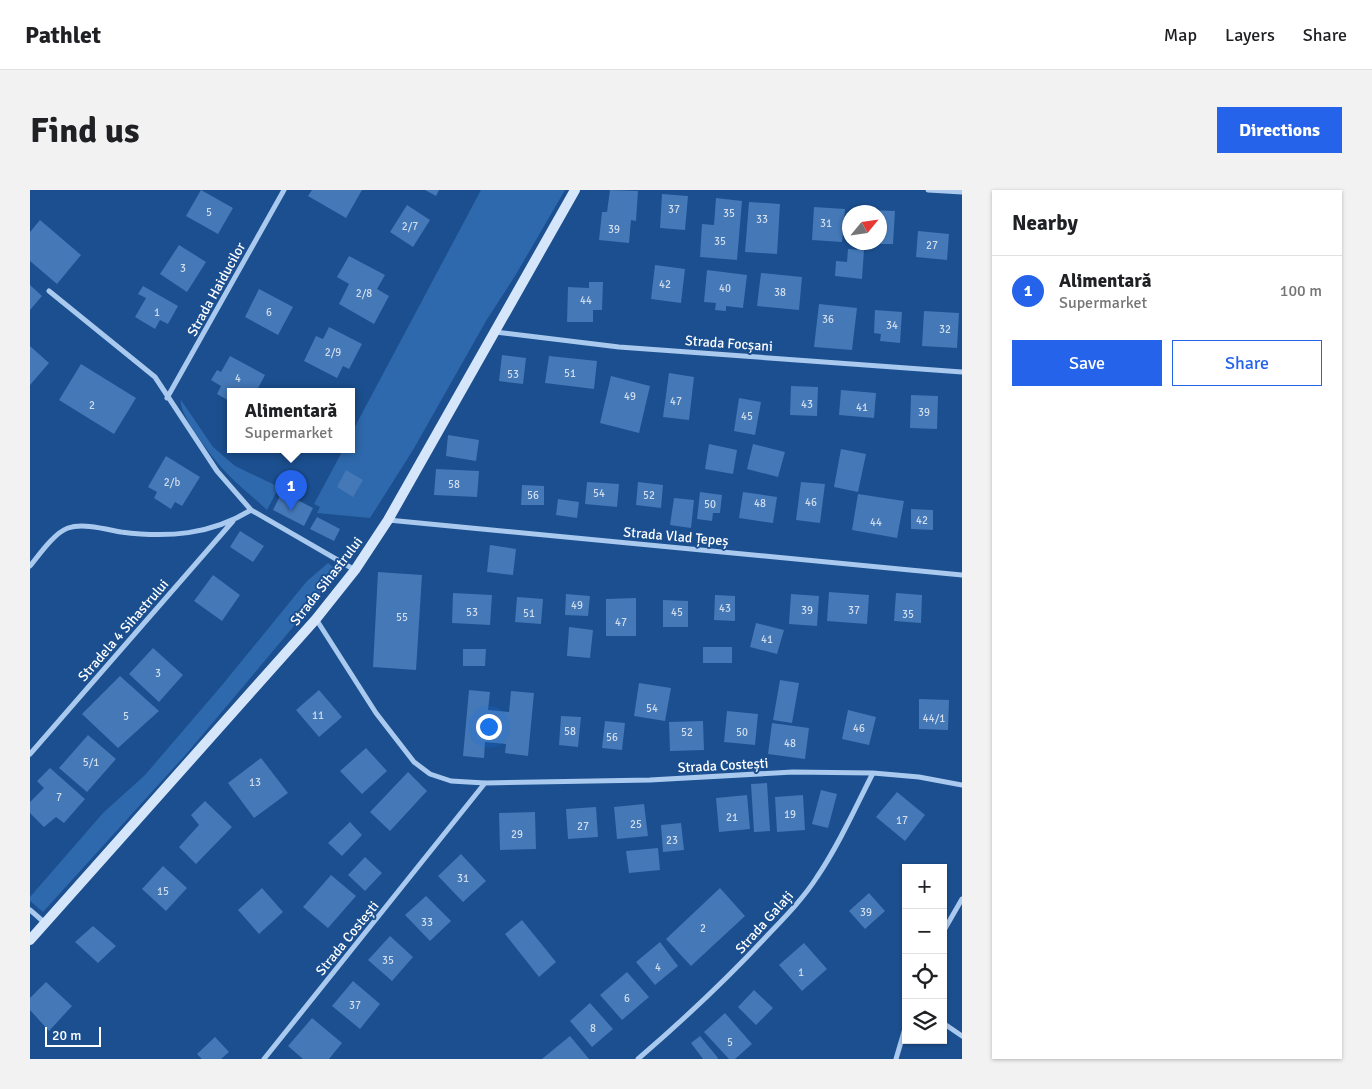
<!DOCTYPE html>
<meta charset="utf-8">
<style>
:root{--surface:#fff;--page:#f2f2f2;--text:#202124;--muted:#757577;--line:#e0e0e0;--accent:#2563eb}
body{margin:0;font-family:Signika,sans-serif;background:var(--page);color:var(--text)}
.controls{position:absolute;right:15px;bottom:15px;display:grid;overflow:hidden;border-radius:0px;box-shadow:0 1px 4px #0004}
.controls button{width:45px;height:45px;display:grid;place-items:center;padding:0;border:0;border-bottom:1px solid var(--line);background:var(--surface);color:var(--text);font:25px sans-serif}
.compass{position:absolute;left:812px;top:15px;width:45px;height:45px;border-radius:50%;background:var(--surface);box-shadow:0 1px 4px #0004;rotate:61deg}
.scale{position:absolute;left:15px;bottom:12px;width:56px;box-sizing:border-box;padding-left:5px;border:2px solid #fff;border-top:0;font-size:14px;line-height:18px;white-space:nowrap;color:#fff;-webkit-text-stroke:4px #1b4f8f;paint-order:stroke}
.you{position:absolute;left:458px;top:536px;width:18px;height:18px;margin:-12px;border:4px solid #fff;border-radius:50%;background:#1a73e8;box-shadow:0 0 0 8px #1a73e833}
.badge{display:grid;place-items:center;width:32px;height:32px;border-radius:50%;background:var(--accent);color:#fff;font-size:16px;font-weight:700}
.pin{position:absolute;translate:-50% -41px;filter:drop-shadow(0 1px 2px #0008)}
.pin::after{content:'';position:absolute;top:26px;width:18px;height:15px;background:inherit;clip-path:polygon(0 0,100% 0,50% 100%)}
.popup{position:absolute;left:197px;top:198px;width:128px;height:65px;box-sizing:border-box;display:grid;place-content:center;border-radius:0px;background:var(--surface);filter:drop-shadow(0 1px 4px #0005);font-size:16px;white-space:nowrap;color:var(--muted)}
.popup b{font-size:19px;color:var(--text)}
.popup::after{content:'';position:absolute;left:50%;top:100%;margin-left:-10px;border:10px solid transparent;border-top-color:var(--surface)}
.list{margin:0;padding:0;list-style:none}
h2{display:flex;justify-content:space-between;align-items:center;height:65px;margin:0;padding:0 20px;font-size:21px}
h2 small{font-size:16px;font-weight:400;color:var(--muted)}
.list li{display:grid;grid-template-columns:32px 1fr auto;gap:15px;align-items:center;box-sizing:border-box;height:70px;padding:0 20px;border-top:1px solid var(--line)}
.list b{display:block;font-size:19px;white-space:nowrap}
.list p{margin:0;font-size:16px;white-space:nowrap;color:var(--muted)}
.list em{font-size:16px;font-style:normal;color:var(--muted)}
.actions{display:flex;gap:10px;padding:15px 20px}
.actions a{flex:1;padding:11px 0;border:1px solid var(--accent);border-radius:0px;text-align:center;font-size:18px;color:var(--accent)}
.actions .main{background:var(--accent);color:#fff}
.icon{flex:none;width:28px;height:28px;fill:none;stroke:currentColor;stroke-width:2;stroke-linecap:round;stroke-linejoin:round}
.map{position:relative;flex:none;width:932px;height:869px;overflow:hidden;border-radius:0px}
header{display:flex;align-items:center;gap:30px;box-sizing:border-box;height:70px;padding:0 25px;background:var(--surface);border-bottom:1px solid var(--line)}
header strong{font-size:24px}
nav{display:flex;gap:28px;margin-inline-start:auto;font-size:18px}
.intro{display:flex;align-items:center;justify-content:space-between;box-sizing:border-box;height:120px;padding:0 30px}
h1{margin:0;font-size:35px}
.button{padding:12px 22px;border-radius:0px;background:var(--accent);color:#fff;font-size:18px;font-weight:700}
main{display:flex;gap:30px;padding:0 30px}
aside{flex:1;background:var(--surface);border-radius:0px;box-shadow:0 1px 4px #0004}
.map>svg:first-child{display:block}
</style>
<header>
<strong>Pathlet</strong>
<nav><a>Map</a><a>Layers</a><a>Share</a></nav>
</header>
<div class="intro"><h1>Find us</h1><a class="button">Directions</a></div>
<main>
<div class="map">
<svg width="932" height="869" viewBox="0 0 932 869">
<rect width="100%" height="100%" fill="#1b4f8f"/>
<path fill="#2e69ad" d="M 451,0 L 535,0 L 485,86 L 456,131 L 383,260 L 340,328 L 287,323 L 290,317 L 284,314 L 313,260 L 321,260 L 321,244 Z
M 151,210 L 183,257 L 205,276 L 249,297 L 237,320 C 220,304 200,289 186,271 C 177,260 148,222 151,210 Z
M 298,373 L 305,379 L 306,386 L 158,562 L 13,722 L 0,711 L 0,707 L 73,623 L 115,585 L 193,494 L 277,391 Z"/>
<path fill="#4478b7" d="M 171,0 L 203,18 L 188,44 L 156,26 Z
M 282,0 L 332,0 L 316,28 L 278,6 Z
M 395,0 L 409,0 L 406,6 Z
M 580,0 L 608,1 L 606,31 L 601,30 L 599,53 L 569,50 L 572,22 L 577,22 Z
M 632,4 L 658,6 L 655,40 L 630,38 Z
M 686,8 L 712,11 L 707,70 L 670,67 L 672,34 L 684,35 Z
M 719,12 L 750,14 L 747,64 L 715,62 Z
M 377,15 L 400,30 L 383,57 L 360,42 Z
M 784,17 L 815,19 L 812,52 L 782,50 Z
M 840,20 L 865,21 L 863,54 L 849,54 L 849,22 L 840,22 Z
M 10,30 L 51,65 L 27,94 L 0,71 L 0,42 Z
M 888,41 L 919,44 L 917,70 L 886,67 Z
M 149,55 L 176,72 L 157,102 L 130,84 Z
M 818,59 L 834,60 L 832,89 L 805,86 L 806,71 L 817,72 Z
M 319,66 L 355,85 L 347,99 L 359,106 L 344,134 L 309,114 L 319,94 L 307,87 Z
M 625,75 L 655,79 L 651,113 L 621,109 Z
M 677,80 L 717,85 L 713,118 L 696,116 L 696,121 L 685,120 L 686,113 L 674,112 Z
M 731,83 L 772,87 L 769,120 L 727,116 Z
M 559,92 L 573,92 L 572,120 L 563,120 L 563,132 L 537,132 L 538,97 L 559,98 Z
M 0,95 L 12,106 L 0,120 Z
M 113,96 L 148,116 L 138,134 L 130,130 L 125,139 L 105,127 L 116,108 L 108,104 Z
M 229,99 L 263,117 L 248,145 L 215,127 Z
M 789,114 L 827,118 L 822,160 L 784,157 Z
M 845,120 L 872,122 L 870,153 L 850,151 L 851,144 L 844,143 Z
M 894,121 L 929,123 L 927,158 L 892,156 Z
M 299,137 L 332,154 L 319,179 L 313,176 L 307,188 L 274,171 L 286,146 L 293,149 Z
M 0,156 L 19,173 L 0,195 Z
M 472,165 L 496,168 L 493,194 L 469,191 Z
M 200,166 L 235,185 L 226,202 L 201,202 L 201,212 L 187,204 L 191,196 L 181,190 L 187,180 L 191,182 Z
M 519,166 L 567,171 L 564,199 L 515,193 Z
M 51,174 L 106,208 L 84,244 L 29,210 Z
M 639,183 L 664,187 L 659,230 L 633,227 Z
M 581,186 L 620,196 L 609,243 L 570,233 Z
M 761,196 L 788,197 L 787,226 L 760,225 Z
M 811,200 L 846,203 L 844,228 L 809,225 Z
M 881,205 L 908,206 L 907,239 L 880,238 Z
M 709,208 L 731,212 L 725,245 L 704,241 Z
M 418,245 L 449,250 L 446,271 L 416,266 Z
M 679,254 L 707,260 L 703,284 L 675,279 Z
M 723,254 L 755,262 L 748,287 L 717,279 Z
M 811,259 L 836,264 L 828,302 L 804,297 Z
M 136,266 L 170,287 L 152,316 L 145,312 L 141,319 L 124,308 L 127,302 L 118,297 Z
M 406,279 L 449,281 L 447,307 L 404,305 Z
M 316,280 L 333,290 L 323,307 L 307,297 Z
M 557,292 L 589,294 L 587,317 L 555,314 Z
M 608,292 L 633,295 L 631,318 L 606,315 Z
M 771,292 L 795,294 L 790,333 L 766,330 Z
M 492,295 L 514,296 L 514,315 L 491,315 Z
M 252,302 L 283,318 L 274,336 L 243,320 Z
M 670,302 L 692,305 L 690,323 L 683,323 L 682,331 L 667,329 Z
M 713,302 L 747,307 L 743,333 L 709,328 Z
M 828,304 L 874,311 L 867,348 L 822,340 Z
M 644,308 L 664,310 L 661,338 L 640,335 Z
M 528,309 L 549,312 L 547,328 L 526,325 Z
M 881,319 L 903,320 L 903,340 L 881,339 Z
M 287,327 L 310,339 L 304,351 L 280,339 Z
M 210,341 L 234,356 L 223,372 L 200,357 Z
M 460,355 L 486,359 L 483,385 L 457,382 Z
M 348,382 L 392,385 L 386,480 L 343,477 Z
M 183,385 L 210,405 L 192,431 L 164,411 Z
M 799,402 L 839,405 L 837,434 L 797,431 Z
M 423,403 L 462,405 L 460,435 L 422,433 Z
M 866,403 L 892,405 L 891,433 L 864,431 Z
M 536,404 L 560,406 L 558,426 L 535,425 Z
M 761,404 L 789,406 L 787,436 L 759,434 Z
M 685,405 L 705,406 L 705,431 L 684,430 Z
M 487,407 L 513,409 L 511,434 L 485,432 Z
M 606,408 L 606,446 L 576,446 L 576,409 Z
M 633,410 L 658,411 L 658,437 L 633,437 Z
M 726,433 L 754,440 L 747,464 L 720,457 Z
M 539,437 L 563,440 L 560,468 L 537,466 Z
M 673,457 L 702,457 L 702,473 L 673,473 Z
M 123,458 L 153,485 L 129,512 L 99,484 Z
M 433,459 L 456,459 L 455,476 L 433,476 Z
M 90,486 L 129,521 L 88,558 L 52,524 Z
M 750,490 L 769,493 L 762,533 L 743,530 Z
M 609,493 L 641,498 L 635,531 L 604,526 Z
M 289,500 L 312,527 L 289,547 L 266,520 Z
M 439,500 L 460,502 L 458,520 L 479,522 L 481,501 L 504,503 L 498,566 L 475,563 L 476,554 L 455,552 L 454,568 L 433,566 Z
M 889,509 L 919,510 L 918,540 L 889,539 Z
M 818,520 L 846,527 L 839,555 L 812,549 Z
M 697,521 L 728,524 L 725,555 L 694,552 Z
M 531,526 L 551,527 L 548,557 L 529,555 Z
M 575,531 L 595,533 L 592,560 L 572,558 Z
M 673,531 L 674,560 L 640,561 L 639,532 Z
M 742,533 L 779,538 L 775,569 L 738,564 Z
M 58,545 L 86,569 L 57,602 L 29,578 Z
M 336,558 L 357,581 L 332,604 L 310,581 Z
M 231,568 L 258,603 L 224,628 L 198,593 Z
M 20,578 L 55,609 L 34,633 L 26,627 L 14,637 L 0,623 L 0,612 L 14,598 L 7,591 Z
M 378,582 L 397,601 L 360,641 L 340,622 Z
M 737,593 L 740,641 L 724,642 L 721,594 Z
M 791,600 L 807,604 L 798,638 L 782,634 Z
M 867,602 L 895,625 L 875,651 L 846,627 Z
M 717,605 L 720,639 L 689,642 L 686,608 Z
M 773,605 L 775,640 L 747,642 L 745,607 Z
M 175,611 L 202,637 L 166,674 L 149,657 L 169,635 L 161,625 Z
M 614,614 L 618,646 L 587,649 L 584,617 Z
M 566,617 L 568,647 L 538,649 L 536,619 Z
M 505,622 L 506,659 L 470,660 L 469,623 Z
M 320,632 L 332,645 L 312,666 L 298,653 Z
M 651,633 L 654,660 L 633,662 L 631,635 Z
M 628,658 L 630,680 L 599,683 L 596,661 Z
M 431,664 L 456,691 L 433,712 L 408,686 Z
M 335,667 L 352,683 L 335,701 L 318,685 Z
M 133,676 L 157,698 L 136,721 L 112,699 Z
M 301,685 L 326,706 L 298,738 L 273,717 Z
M 232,698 L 253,722 L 229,744 L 208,720 Z
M 690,698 L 715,726 L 661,776 L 636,749 Z
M 839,703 L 855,721 L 835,739 L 819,721 Z
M 396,706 L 421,731 L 400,751 L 375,725 Z
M 492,730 L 526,772 L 509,787 L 475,744 Z
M 63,736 L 86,756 L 68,773 L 45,752 Z
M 360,746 L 383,767 L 362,791 L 338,770 Z
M 630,752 L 648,776 L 625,795 L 606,772 Z
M 774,753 L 797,779 L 772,801 L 749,775 Z
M 597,782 L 619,807 L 592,830 L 570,805 Z
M 323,791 L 350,814 L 330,839 L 302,816 Z
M 16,792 L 42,816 L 19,841 L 0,820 L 0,808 Z
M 724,800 L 743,818 L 726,835 L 708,817 Z
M 560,813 L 583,839 L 562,857 L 540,831 Z
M 695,823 L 722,854 L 705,869 L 699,869 L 674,842 Z
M 282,828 L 312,853 L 299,869 L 273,869 L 258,856 Z
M 540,846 L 559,869 L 512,869 Z
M 670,846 L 688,868 L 687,869 L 673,869 L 661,853 Z
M 185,847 L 199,862 L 191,869 L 172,869 L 167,864 Z"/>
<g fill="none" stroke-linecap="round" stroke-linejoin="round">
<path stroke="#a9c9ee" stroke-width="5" d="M 898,0 L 932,2
M 19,101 L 125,187 L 187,281 L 221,320 L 325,380
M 465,142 L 589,157 L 932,182
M 137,208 L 254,0
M 358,330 L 932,385
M 0,376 C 9,365 24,343 38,338 C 53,333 75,339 91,342 C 138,348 180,345 221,320
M 286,429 L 346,523 L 384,572 L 400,584 L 421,591 L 455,593 L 620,590 L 763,582 L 843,583 L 889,587 L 932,595
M 0,564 L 203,331
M 0,720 L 15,733
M 913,742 L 932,709
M 913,833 L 932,846
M 234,869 L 455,593
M 608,869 C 652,831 695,791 735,748 C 753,729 773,709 787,687 C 809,655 825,618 843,583
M 866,869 L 876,835"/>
<path stroke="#d6e6fa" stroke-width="10" d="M 0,750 L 286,429 L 325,380 L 358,330 L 545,0"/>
</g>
<g text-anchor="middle" stroke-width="4" stroke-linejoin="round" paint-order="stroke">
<g font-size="11" fill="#d0dded">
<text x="644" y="23">37</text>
<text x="179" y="26">5</text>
<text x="699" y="27">35</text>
<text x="732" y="33">33</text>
<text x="796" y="37">31</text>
<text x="380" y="40">2/7</text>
<text x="584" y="43">39</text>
<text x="690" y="55">35</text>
<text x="902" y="59">27</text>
<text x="153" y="82">3</text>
<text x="635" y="98">42</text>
<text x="695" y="102">40</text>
<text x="750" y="106">38</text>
<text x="334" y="107">2/8</text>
<text x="556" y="114">44</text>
<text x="127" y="126">1</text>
<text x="239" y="126">6</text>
<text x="798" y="133">36</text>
<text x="862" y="139">34</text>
<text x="915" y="143">32</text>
<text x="303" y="166">2/9</text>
<text x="540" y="187">51</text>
<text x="483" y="188">53</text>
<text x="208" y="192">4</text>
<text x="600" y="210">49</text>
<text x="646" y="215">47</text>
<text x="777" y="218">43</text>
<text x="62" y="219">2</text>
<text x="832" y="221">41</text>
<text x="894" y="226">39</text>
<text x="717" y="230">45</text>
<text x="142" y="296">2/b</text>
<text x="424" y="298">58</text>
<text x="569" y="307">54</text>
<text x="503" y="309">56</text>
<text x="619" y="309">52</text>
<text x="781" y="316">46</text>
<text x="730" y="317">48</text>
<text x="680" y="318">50</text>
<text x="892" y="334">42</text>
<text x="846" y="336">44</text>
<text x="547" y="419">49</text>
<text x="695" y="422">43</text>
<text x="777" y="424">39</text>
<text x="824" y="424">37</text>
<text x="442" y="426">53</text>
<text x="647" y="426">45</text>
<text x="499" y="427">51</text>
<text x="878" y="428">35</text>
<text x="372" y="431">55</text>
<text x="591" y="436">47</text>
<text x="737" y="453">41</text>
<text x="128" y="487">3</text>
<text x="622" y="522">54</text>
<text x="288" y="529">11</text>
<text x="96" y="530">5</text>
<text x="904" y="532">44/1</text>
<text x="829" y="542">46</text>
<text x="540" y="545">58</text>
<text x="657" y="546">52</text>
<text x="712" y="546">50</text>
<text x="582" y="551">56</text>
<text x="760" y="557">48</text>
<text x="61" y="576">5/1</text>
<text x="225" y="596">13</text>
<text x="29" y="611">7</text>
<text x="760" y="628">19</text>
<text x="702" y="631">21</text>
<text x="872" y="634">17</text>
<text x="606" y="638">25</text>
<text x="553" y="640">27</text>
<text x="487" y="648">29</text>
<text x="642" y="654">23</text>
<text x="433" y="692">31</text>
<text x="133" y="705">15</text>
<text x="836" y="726">39</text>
<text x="397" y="736">33</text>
<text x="673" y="742">2</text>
<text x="358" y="774">35</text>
<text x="628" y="781">4</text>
<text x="771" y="786">1</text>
<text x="597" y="812">6</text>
<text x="325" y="819">37</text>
<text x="563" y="842">8</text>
<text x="700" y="856">5</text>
</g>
<g font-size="14" fill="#fff" stroke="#1b4f8f">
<text transform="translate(186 99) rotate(-61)" y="5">Strada Haiducilor</text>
<text transform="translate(699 153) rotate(4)" y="5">Strada Focșani</text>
<text transform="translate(646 346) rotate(5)" y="5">Strada Vlad Țepeș</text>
<text transform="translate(296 391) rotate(-52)" y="5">Strada Sihastrului</text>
<text transform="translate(93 440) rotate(-49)" y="5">Stradela 4 Sihastrului</text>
<text transform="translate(693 575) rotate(-3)" y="5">Strada Costești</text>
<text transform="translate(734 732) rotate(-48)" y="5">Strada Galați</text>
<text transform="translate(317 748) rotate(-51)" y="5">Strada Costești</text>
</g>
</g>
</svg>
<div class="controls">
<button>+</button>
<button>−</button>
<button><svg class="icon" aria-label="locate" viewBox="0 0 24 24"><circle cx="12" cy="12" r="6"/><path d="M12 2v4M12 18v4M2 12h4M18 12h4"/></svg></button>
<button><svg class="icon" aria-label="layers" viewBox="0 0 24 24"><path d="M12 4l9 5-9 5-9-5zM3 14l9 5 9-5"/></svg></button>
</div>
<svg class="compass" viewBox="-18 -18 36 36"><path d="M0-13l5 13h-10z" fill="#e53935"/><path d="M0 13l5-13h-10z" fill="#757577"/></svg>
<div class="scale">20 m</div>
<div class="you"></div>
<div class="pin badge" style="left:261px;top:321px">1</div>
<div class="popup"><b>Alimentară</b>Supermarket</div>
</div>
<aside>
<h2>Nearby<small></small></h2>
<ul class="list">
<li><span class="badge">1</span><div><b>Alimentară</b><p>Supermarket</p></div><em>100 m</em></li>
</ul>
<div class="actions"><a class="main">Save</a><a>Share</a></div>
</aside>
</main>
